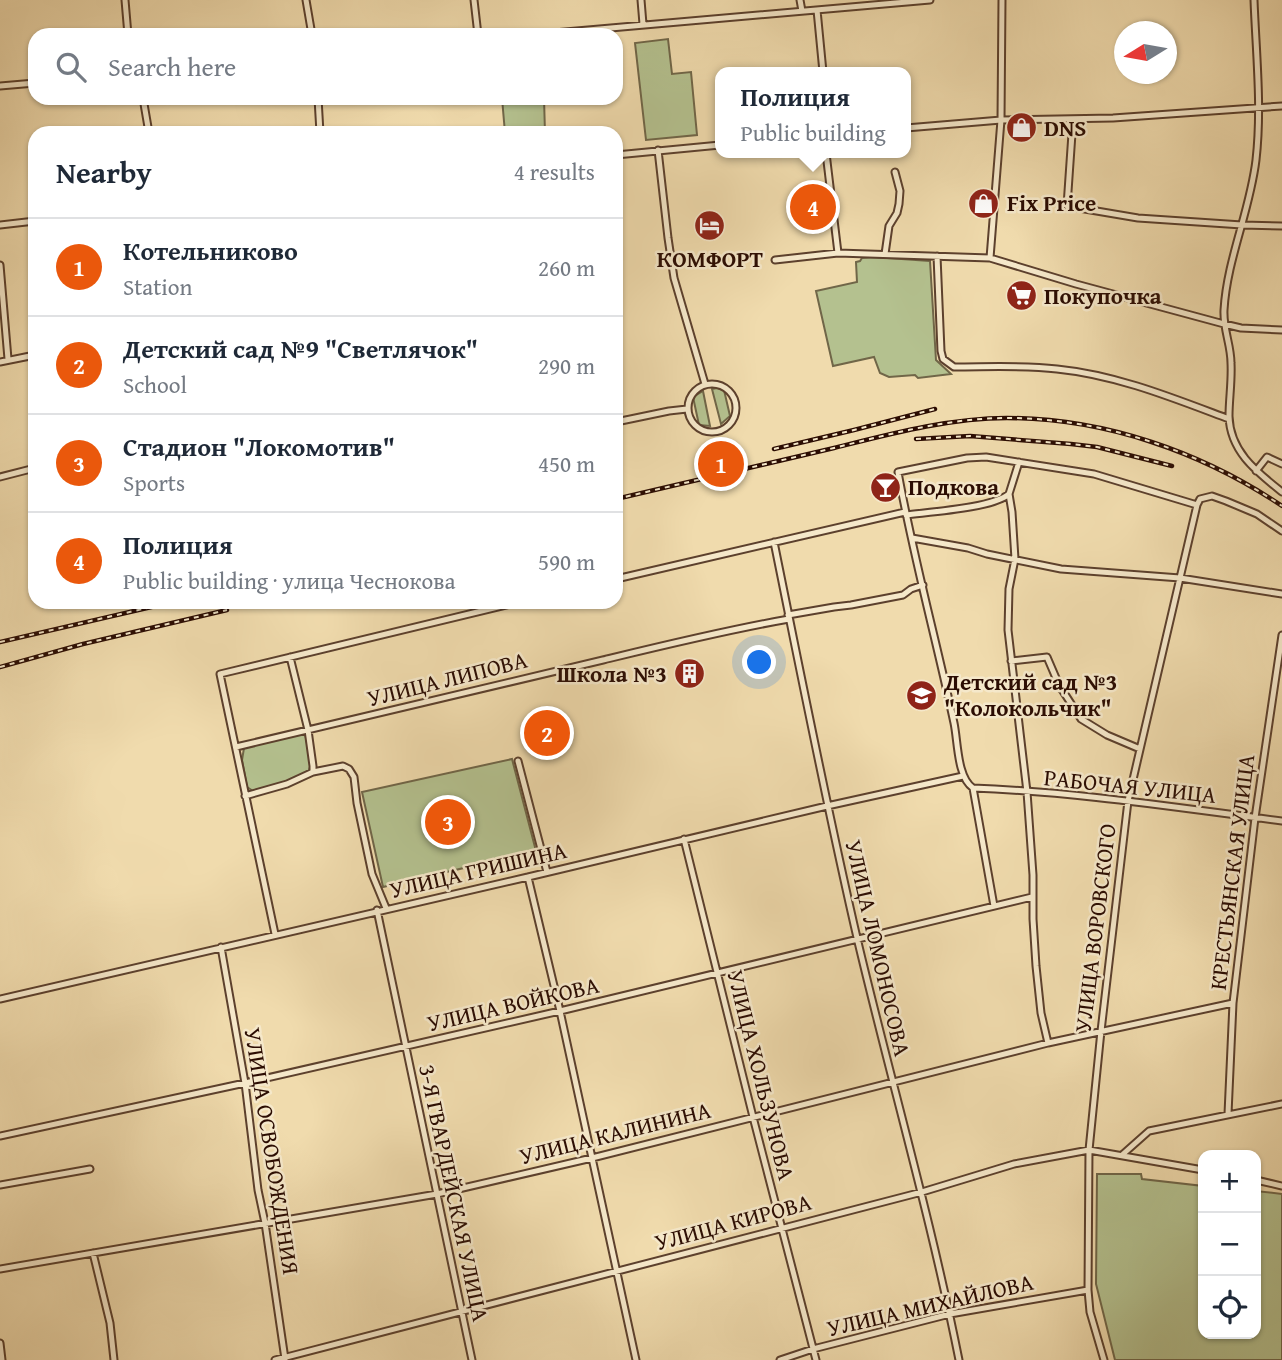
<!DOCTYPE html>
<meta charset="utf-8">
<style>
:root{--surface:#fff;--page:#f2f2f3;--text:#1f2937;--muted:#747a83;--line:#e0e1e3;--accent:#ea580c}
body{margin:0;font-family:"Gentium Book Plus",serif;background:var(--page);color:var(--text)}
.controls{position:absolute;right:21px;bottom:21px;display:grid;overflow:hidden;border-radius:14px;box-shadow:0 2px 5px #0004}
.controls button{width:63px;height:63px;display:grid;place-items:center;padding:0;border:0;border-bottom:2px solid var(--line);background:var(--surface);color:var(--text);font:35px sans-serif}
.compass{position:absolute;left:1114px;top:21px;width:63px;height:63px;border-radius:50%;background:var(--surface);box-shadow:0 2px 5px #0004;rotate:259deg}
.you{position:absolute;left:760px;top:663px;width:24px;height:24px;margin:-18px;border:5px solid #fff;border-radius:50%;background:#1a73e8;box-shadow:0 0 0 10px #1a73e833}
.badge{display:grid;place-items:center;width:46px;height:46px;border-radius:50%;background:var(--accent);color:#fff;font-size:23px;font-weight:700}
.pin{position:absolute;translate:-50% -50%;border:4px solid #fff;box-shadow:0 2px 7px #0006}
.popup{position:absolute;left:715px;top:67px;width:196px;height:91px;box-sizing:border-box;display:grid;place-content:center;border-radius:14px;background:var(--surface);filter:drop-shadow(0 2px 5px #0005);font-size:23px;white-space:nowrap;color:var(--muted)}
.popup b{font-size:26px;color:var(--text)}
.popup::after{content:'';position:absolute;left:50%;top:100%;margin-left:-14px;border:14px solid transparent;border-top-color:var(--surface)}
.list{margin:0;padding:0;list-style:none}
h2{display:flex;justify-content:space-between;align-items:center;height:91px;margin:0;padding:0 28px;font-size:30px}
h2 small{font-size:23px;font-weight:400;color:var(--muted)}
.list li{display:grid;grid-template-columns:46px 1fr auto;gap:21px;align-items:center;box-sizing:border-box;height:98px;padding:0 28px;border-top:2px solid var(--line)}
.list b{display:block;font-size:26px;white-space:nowrap}
.list p{margin:0;font-size:23px;white-space:nowrap;color:var(--muted)}
.list em{font-size:23px;font-style:normal;color:var(--muted)}
.icon{flex:none;width:38px;height:38px;fill:none;stroke:currentColor;stroke-width:2;stroke-linecap:round;stroke-linejoin:round}
.map{position:relative;flex:none;width:1282px;height:1360px;overflow:hidden}
.search{position:absolute;background:var(--surface);box-shadow:0 2px 5px #0004;left:28px;top:28px;width:595px;height:77px;display:flex;align-items:center;gap:18px;box-sizing:border-box;padding:0 24px;border-radius:21px;color:var(--muted);font-size:26px}
.panel{position:absolute;background:var(--surface);box-shadow:0 2px 5px #0004;left:28px;top:126px;width:595px;height:483px;border-radius:21px}
.map>svg:first-child{display:block}
</style>
<div class="map">
<svg width="1282" height="1360" viewBox="0 0 1282 1360">
<rect width="100%" height="100%" fill="#f0dbad"/>
<filter id="stains"><feTurbulence type="fractalNoise" baseFrequency=".00286" numOctaves="4"/><feColorMatrix values="0 0 0 0 .2 0 0 0 0 .09 0 0 0 0 .02 0 0 0 .5 -.17"/></filter>
<radialGradient id="worn" r=".72"><stop offset=".6" stop-color="#630" stop-opacity="0"/><stop offset="1" stop-color="#630" stop-opacity=".3"/></radialGradient>
<path fill="#b4c18f" stroke="#706648" stroke-width="2" d="M 668,39 L 672,74 L 691,72 L 697,135 L 646,140 L 635,43 Z
M 502,98 L 544,98 L 545,133 L 505,133 Z
M 873,257 L 930,261 L 936,360 L 951,374 L 918,378 L 915,375 L 889,377 L 880,373 L 874,357 L 833,366 L 816,291 L 857,282 L 856,262 L 860,261 L 862,258 Z
M 717,388 L 724,390 L 730,416 L 721,424 L 712,389 Z
M 703,391 L 710,426 L 699,425 L 693,397 Z
M 305,733 L 311,764 L 308,773 L 286,783 L 253,791 L 247,787 L 242,760 L 244,748 Z
M 512,759 L 536,851 L 383,887 L 362,792 Z
M 1097,1174 L 1141,1174 L 1142,1179 L 1203,1186 L 1203,1334 L 1256,1334 L 1256,1191 L 1282,1194 L 1282,1360 L 1115,1360 L 1096,1284 Z"/>
<g fill="none" stroke-linecap="round" stroke-linejoin="round">
<defs>
<path id="minor" d="M 125,0 L 128,35
M 306,0 L 312,35
M 474,0 L 478,35
M 641,0 L 643,24
M 800,0 L 802,11
M 1254,0 C 1256,53 1262,107 1256,160 C 1250,211 1227,259 1224,310 C 1223,329 1231,345 1231,363 C 1232,381 1229,399 1229,416 C 1230,452 1257,472 1282,492
M 817,10 L 823,72
M 531,35 L 930,0
M 0,86 L 35,83
M 143,98 L 149,133
M 318,98 L 320,133
M 1073,119 L 1067,206 L 1138,218 L 1242,225 L 1282,226
M 906,128 L 1001,120 L 1113,118 L 1282,106
M 658,150 L 668,238 L 674,278 L 705,384
M 826,153 L 838,253
M 616,155 L 720,145
M 0,225 L 35,221
M 885,254 L 889,226 L 897,213 L 899,204 L 900,191 L 895,172
M 937,256 L 941,351 L 943,359 L 954,367 C 988,367 1023,365 1057,369 C 1117,375 1173,398 1229,419
M 990,258 L 1001,120 L 1002,0
M 775,260 L 838,253 L 990,258 L 1076,284 L 1224,324 L 1241,328 L 1282,330
M 0,265 L 8,359
M 0,362 L 35,355
M688 408a24 24 0 1 1 48 0a24 24 0 1 1-48 0Z
M 616,422 L 669,411 L 687,409
M 1019,462 L 1009,494 L 1012,512 L 1015,559 L 1009,589 L 1008,630 L 1027,792 L 1033,875 L 1033,919 L 1036,966 L 1041,1013 L 1048,1043
M 1256,471 L 1267,457 L 1282,464
M 0,477 L 35,468
M 1197,505 L 1200,499 L 1212,496 L 1226,501 L 1257,514 L 1282,531
M 906,515 C 929,512 993,508 1009,494
M 912,538 L 968,548 L 987,554 L 1061,569 L 1180,578 L 1282,594
M 774,542 C 801,675 827,809 858,942 C 891,1081 931,1219 959,1360
M 616,579 L 905,512
M 788,615 L 834,607 L 851,605 L 903,595 L 911,589 L 923,585
M 290,657 L 308,730 L 313,766 L 313,772
M 1011,661 L 1047,657 L 1059,685 L 1081,719 L 1107,735 L 1140,749
M 236,747 C 358,718 480,689 603,660 C 665,645 726,630 789,619
M 518,761 L 547,872
M 973,788 C 1077,792 1179,808 1282,821
M 245,796 L 287,784 L 313,772 L 343,766 L 349,769 L 354,777 L 357,803 L 372,874 L 386,908
M 684,839 L 753,1117 L 816,1360
M 528,877 L 560,1011 L 636,1360
M 994,906 L 973,788 C 957,777 958,742 954,723 C 936,639 913,556 898,472 L 967,458 L 986,457 L 1094,474 L 1197,505
M 377,910 L 472,1360
M 275,934 L 220,674 L 519,602
M 221,947 L 245,1083 L 258,1190 L 265,1223 L 285,1359
M 0,999 L 528,877 L 827,806 L 963,776
M 1228,1114 L 1233,1003 L 1255,818 L 1282,635
M 0,1136 L 245,1083 L 560,1011 L 1032,897
M 1122,1155 L 1149,1131 L 1282,1104
M 1256,1180 L 1282,1186
M 0,1185 L 90,1169
M 93,1253 L 110,1323 L 114,1360
M 0,1269 L 437,1194 L 592,1158 L 1048,1043 L 1233,1003
M 0,1343 L 2,1360
M 275,1360 L 922,1192 L 1014,1164 L 1089,1150 L 1203,1170
M 780,1360 L 813,1349 L 950,1314 L 1088,1290
M 1104,1360 L 1090,1312 L 1088,1290 L 1089,1150 L 1101,1031 L 1128,801 L 1197,505"/>
</defs>
<use href="#minor" stroke="#5c402d" stroke-width="9"/>
<use href="#minor" stroke="#f5e8ca" stroke-width="5"/>
<defs>
<path id="rail" d="M 916,439 L 970,436 L 1071,444 L 1097,447 L 1172,466
M 774,449 L 854,430 L 935,409
M 616,499 C 689,482 761,465 834,448 C 890,434 949,418 1007,418 C 1104,418 1202,452 1282,506
M 0,642 L 173,602
M 0,667 L 83,644 L 227,610"/>
</defs>
<use href="#rail" stroke="#2b0c02" stroke-width="4.5"/>
<use href="#rail" stroke="#f5e8ca" stroke-width="2" stroke-dasharray="5" stroke-linecap="butt"/>
</g>
<defs>
<symbol id="shop-disc" viewBox="-11 -11 22 22"><circle r="9.5" fill="#8f2418" stroke="#f5e8ca"/><path d="M-5-2.5h2.3a2.7 3.5 0 0 1 5.4 0H5L5.5 6h-11ZM-1.5-2.5h3a1.5 2.3 0 0 0-3 0Z" fill="#fff"/></symbol>
<symbol id="hotel-disc" viewBox="-11 -11 22 22"><circle r="9.5" fill="#8f2418" stroke="#f5e8ca"/><path d="M-6-4.5h1.5V1H6V5H4.5V3h-9V5H-6ZM-4 0a1.8 1.8 0 1 1 3.6 0ZM.5 0V-2.5h3Q6-2.5 6 0Z" fill="#fff"/></symbol>
<symbol id="supermarket-disc" viewBox="-11 -11 22 22"><circle r="9.5" fill="#8f2418" stroke="#f5e8ca"/><path d="M-6-5.5h2.5l.6 2H6L4.5 2H-2.5L-4.4-4H-6ZM-1.5 3.2a1.3 1.3 0 1 0 .1 0ZM3 3.2a1.3 1.3 0 1 0 .1 0Z" fill="#fff"/></symbol>
<symbol id="bar-disc" viewBox="-11 -11 22 22"><circle r="9.5" fill="#8f2418" stroke="#f5e8ca"/><path d="M-6-5H6L.8 .8V4.5H3.5V6h-7V4.5H-.8V.8Z" fill="#fff"/></symbol>
<symbol id="building-disc" viewBox="-11 -11 22 22"><circle r="9.5" fill="#8f2418" stroke="#f5e8ca"/><path d="M-4-6H4V6H1V3H-1V6H-4ZM-2.5-4.3h1.7v1.8h-1.7ZM.8-4.3h1.7v1.8H.8ZM-2.5-1h1.7V.8h-1.7ZM.8-1h1.7V.8H.8Z" fill="#fff"/></symbol>
<symbol id="school-disc" viewBox="-11 -11 22 22"><circle r="9.5" fill="#8f2418" stroke="#f5e8ca"/><path d="M0-5L7-2L0 1L-7-2ZM-4 1L0 2.5L4 1V4Q0 6-4 4Z" fill="#fff"/></symbol>
</defs>
<g fill-rule="evenodd">
<use href="#shop-disc" x="1004" y="110" width="35" height="35"/>
<use href="#shop-disc" x="966" y="186" width="35" height="35"/>
<use href="#hotel-disc" x="692" y="208" width="35" height="35"/>
<use href="#supermarket-disc" x="1004" y="278" width="35" height="35"/>
<use href="#bar-disc" x="868" y="470" width="35" height="35"/>
<use href="#building-disc" x="672" y="656" width="35" height="35"/>
<use href="#school-disc" x="904" y="678" width="35" height="35"/>
</g>
<g text-anchor="middle" stroke-width="5" stroke-linejoin="round" paint-order="stroke">
<g font-size="23" font-weight="bold" fill="#2b0c02" stroke="#f5e8ca" text-anchor="start">
<text x="1044" y="136">DNS</text>
<text x="1007" y="211">Fix Price</text>
<text x="710" y="267" text-anchor="middle">КОМФОРТ</text>
<text x="1044" y="304">Покупочка</text>
<text x="908" y="495">Подкова</text>
<text x="667" y="682" text-anchor="end">Школа №3</text>
<text x="944" y="690">Детский сад №3<tspan x="944" dy="26">"Колокольчик"</tspan></text>
</g>
<g font-size="23" fill="#2b0c02" stroke="#f5e8ca">
<text transform="translate(447 679) rotate(-14)" y="8">УЛИЦА ЛИПОВА</text>
<text transform="translate(1130 786) rotate(6)" y="8">РАБОЧАЯ УЛИЦА</text>
<text transform="translate(478 870) rotate(-13)" y="8">УЛИЦА ГРИШИНА</text>
<text transform="translate(1232 872) rotate(-83)" y="8">КРЕСТЬЯНСКАЯ УЛИЦА</text>
<text transform="translate(1095 928) rotate(-83)" y="8">УЛИЦА ВОРОВСКОГО</text>
<text transform="translate(878 948) rotate(77)" y="8">УЛИЦА ЛОМОНОСОВА</text>
<text transform="translate(513 1004) rotate(-13)" y="8">УЛИЦА ВОЙКОВА</text>
<text transform="translate(761 1075) rotate(76)" y="8">УЛИЦА ХОЛЬЗУНОВА</text>
<text transform="translate(615 1133) rotate(-14)" y="8">УЛИЦА КАЛИНИНА</text>
<text transform="translate(272 1151) rotate(81)" y="8">УЛИЦА ОСВОБОЖДЕНИЯ</text>
<text transform="translate(454 1193) rotate(78)" y="8">3-Я ГВАРДЕЙСКАЯ УЛИЦА</text>
<text transform="translate(733 1222) rotate(-15)" y="8">УЛИЦА КИРОВА</text>
<text transform="translate(930 1305) rotate(-13)" y="8">УЛИЦА МИХАЙЛОВА</text>
</g>
</g>
<rect width="100%" height="100%" filter="url(#stains)"/>
<rect width="100%" height="100%" fill="url(#worn)"/>
</svg>
<div class="controls">
<button>+</button>
<button>−</button>
<button><svg class="icon" aria-label="locate" viewBox="0 0 24 24"><circle cx="12" cy="12" r="6"/><path d="M12 2v4M12 18v4M2 12h4M18 12h4"/></svg></button>
</div>
<svg class="compass" viewBox="-18 -18 36 36"><path d="M0-13l5 13h-10z" fill="#e53935"/><path d="M0 13l5-13h-10z" fill="#747a83"/></svg>
<div class="you"></div>
<div class="pin badge" style="left:721px;top:464px">1</div>
<div class="pin badge" style="left:547px;top:733px">2</div>
<div class="pin badge" style="left:448px;top:822px">3</div>
<div class="pin badge" style="left:813px;top:207px">4</div>
<div class="popup"><b>Полиция</b>Public building</div>
<div class="search"><svg class="icon" aria-label="search" viewBox="0 0 24 24"><circle cx="10" cy="10" r="6"/><path d="M15 15l6 6"/></svg>Search here</div>
<section class="panel">
<h2>Nearby<small>4 results</small></h2>
<ul class="list">
<li><span class="badge">1</span><div><b>Котельниково</b><p>Station</p></div><em>260 m</em></li>
<li><span class="badge">2</span><div><b>Детский сад №9 &quot;Светлячок&quot;</b><p>School</p></div><em>290 m</em></li>
<li><span class="badge">3</span><div><b>Стадион &quot;Локомотив&quot;</b><p>Sports</p></div><em>450 m</em></li>
<li><span class="badge">4</span><div><b>Полиция</b><p>Public building · улица Чеснокова</p></div><em>590 m</em></li>
</ul>
</section>
</div>
